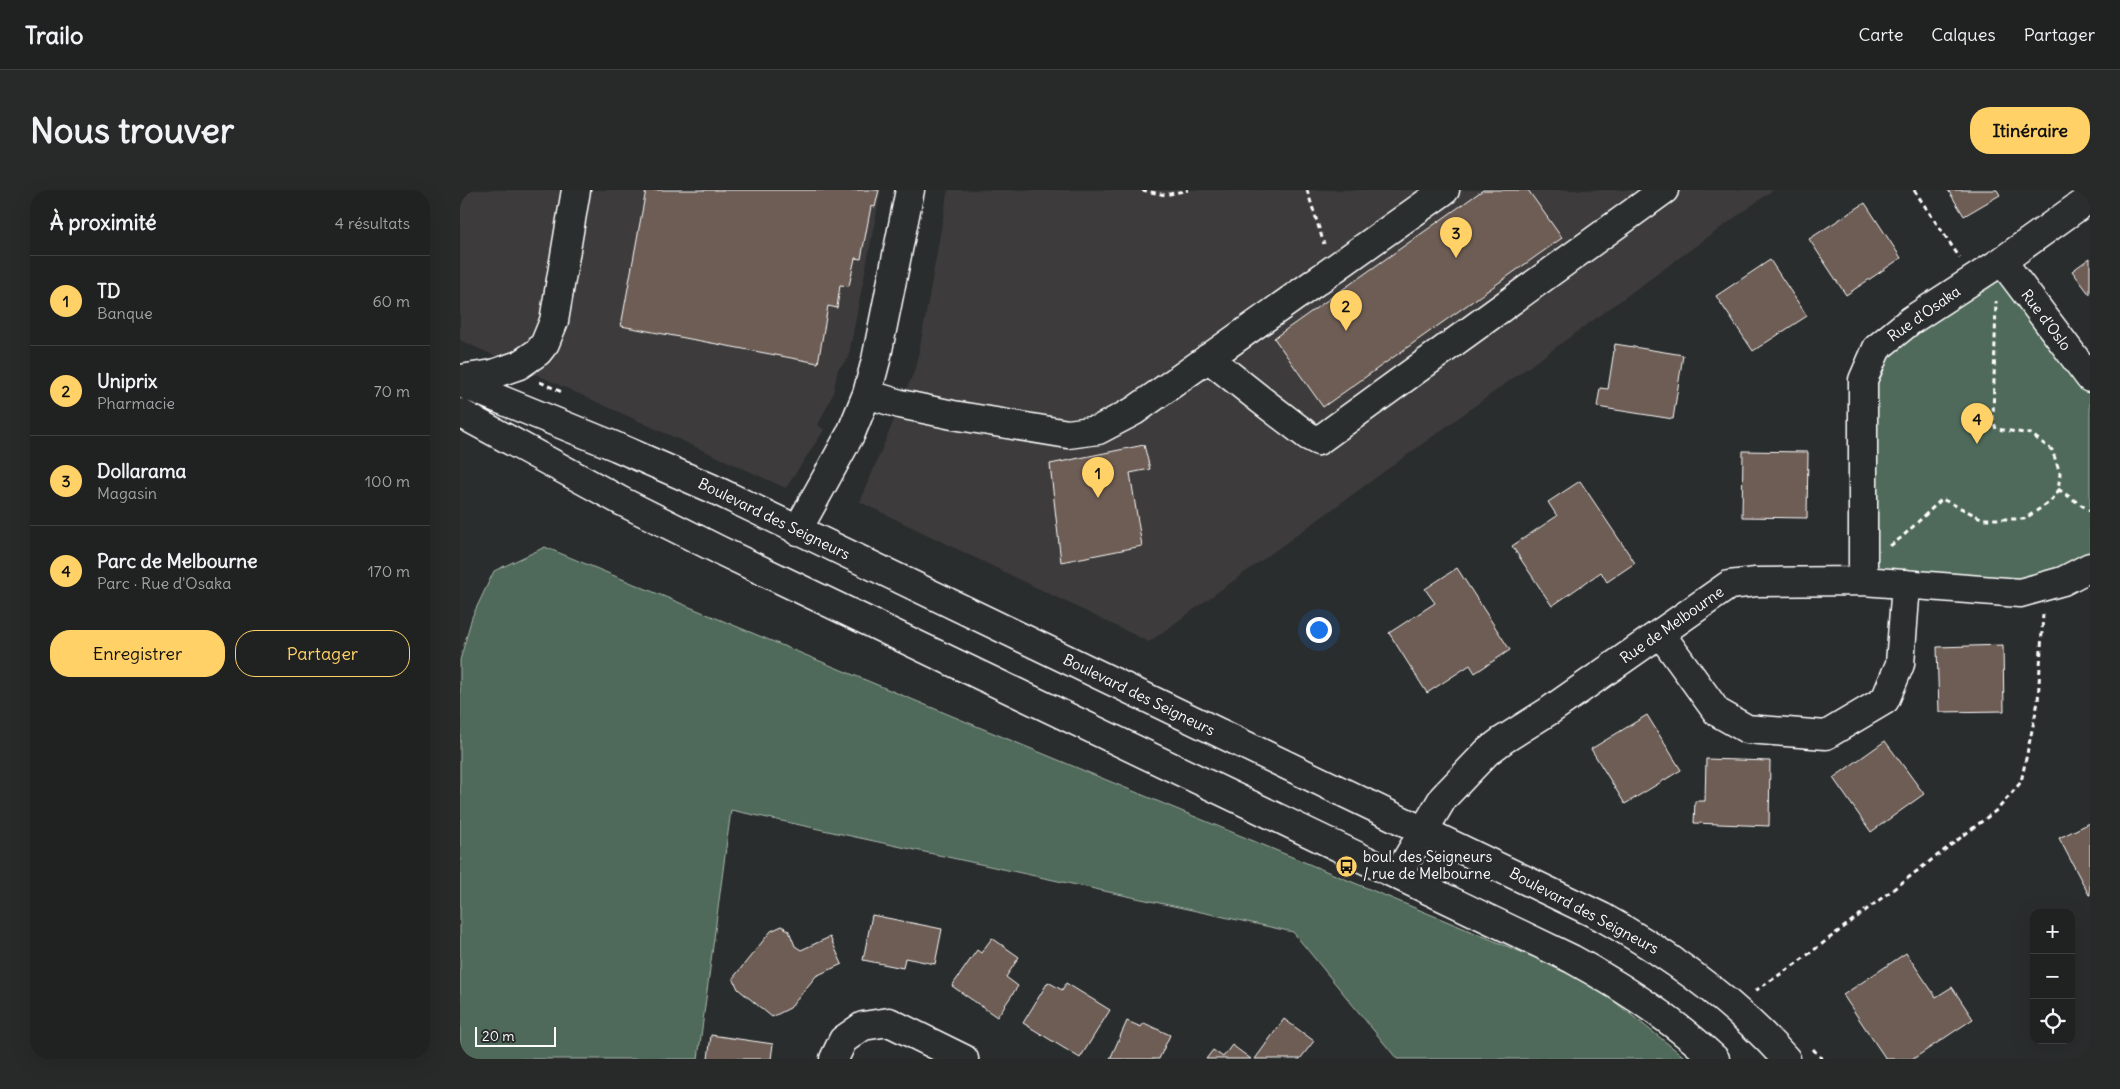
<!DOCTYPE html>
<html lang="fr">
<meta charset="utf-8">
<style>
:root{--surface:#202222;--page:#282a2a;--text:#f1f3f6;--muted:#a2a4a5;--line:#3d3f40;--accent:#ffd166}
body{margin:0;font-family:Delius,sans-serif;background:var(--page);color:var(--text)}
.controls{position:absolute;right:15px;bottom:15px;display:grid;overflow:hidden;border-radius:10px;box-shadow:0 5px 20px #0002}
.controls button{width:45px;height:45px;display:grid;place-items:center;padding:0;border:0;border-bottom:1px solid var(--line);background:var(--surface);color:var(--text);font:25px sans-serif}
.scale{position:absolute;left:15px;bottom:12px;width:81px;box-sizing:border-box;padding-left:5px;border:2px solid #fff;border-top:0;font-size:14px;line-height:18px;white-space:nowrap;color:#fff;-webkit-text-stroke:4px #2a2d2e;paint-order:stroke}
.you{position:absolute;left:858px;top:439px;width:18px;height:18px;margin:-12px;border:4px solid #fff;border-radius:50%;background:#1a73e8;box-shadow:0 0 0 8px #1a73e833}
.badge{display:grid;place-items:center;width:32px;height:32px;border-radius:50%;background:var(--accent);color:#111;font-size:16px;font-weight:700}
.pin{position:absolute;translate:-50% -41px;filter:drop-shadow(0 1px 2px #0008)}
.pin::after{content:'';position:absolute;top:26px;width:18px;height:15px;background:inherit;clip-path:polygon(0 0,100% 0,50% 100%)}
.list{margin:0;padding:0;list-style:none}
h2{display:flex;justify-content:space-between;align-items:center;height:65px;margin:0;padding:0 20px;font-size:21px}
h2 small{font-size:16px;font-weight:400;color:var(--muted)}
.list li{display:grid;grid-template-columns:32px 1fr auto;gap:15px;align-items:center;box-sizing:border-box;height:90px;padding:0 20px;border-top:1px solid var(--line)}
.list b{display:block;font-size:19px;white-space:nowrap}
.list p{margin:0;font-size:16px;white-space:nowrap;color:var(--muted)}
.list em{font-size:16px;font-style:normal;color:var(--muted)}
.actions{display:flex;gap:10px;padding:15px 20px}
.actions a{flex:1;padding:11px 0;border:1px solid var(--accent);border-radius:20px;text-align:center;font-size:18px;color:var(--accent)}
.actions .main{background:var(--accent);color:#111}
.icon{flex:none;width:28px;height:28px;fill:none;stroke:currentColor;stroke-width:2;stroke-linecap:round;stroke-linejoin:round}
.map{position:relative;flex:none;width:1630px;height:869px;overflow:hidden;border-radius:20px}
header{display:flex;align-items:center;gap:30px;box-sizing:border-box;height:70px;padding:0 25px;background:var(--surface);border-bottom:1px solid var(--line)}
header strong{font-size:24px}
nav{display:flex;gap:28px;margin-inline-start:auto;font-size:18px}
.intro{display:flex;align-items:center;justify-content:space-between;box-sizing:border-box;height:120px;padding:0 30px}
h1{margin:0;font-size:35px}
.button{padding:12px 22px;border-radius:20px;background:var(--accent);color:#111;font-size:18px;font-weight:700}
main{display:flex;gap:30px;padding:0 30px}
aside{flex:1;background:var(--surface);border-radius:20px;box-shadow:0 5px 20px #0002}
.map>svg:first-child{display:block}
</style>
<header>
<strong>Trailo</strong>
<nav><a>Carte</a><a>Calques</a><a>Partager</a></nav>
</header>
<div class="intro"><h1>Nous trouver</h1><a class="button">Itinéraire</a></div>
<main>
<aside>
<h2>À proximité<small>4 résultats</small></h2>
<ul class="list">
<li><span class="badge">1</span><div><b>TD</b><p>Banque</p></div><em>60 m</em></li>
<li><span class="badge">2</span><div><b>Uniprix</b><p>Pharmacie</p></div><em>70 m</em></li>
<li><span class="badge">3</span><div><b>Dollarama</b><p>Magasin</p></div><em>100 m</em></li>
<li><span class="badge">4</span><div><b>Parc de Melbourne</b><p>Parc · Rue d'Osaka</p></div><em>170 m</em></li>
</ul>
<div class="actions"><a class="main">Enregistrer</a><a>Partager</a></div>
</aside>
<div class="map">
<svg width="1630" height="869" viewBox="0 0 1630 869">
<rect width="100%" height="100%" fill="#2a2d2e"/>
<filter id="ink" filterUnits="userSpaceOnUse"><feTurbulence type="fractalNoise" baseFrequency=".02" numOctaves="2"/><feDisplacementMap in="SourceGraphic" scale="10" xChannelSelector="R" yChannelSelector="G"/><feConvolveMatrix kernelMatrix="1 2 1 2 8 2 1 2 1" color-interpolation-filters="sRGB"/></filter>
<g filter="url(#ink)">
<path fill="#3e3b3a" d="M 0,0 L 421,0 L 388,169 L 378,179 L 373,204 L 358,235 L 364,240 L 326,298 L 0,150 Z
M 488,0 L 1313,0 L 689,452 L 400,312 L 457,174 Z"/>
<path fill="#506b5a" stroke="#a8b5ac" d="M 1542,71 L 1630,188 L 1630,377 L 1603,391 L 1403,391 L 1417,158 Z
M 85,357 L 1126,789 L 1227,869 L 937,869 L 833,742 L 271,620 L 238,869 L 0,869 L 0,470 L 12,427 L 34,381 Z"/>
<path fill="#6d5d55" stroke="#fff" d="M 186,0 L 419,0 L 415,17 L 411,16 L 401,69 L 395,68 L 389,96 L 380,95 L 377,118 L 368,116 L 358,173 L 161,136 Z
M 1023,0 L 1068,0 L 1102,48 L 863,217 L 814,148 Z
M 1488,0 L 1537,0 L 1540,5 L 1504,26 Z
M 1405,13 L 1441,68 L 1386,105 L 1349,49 Z
M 1630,68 L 1630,105 L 1612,81 Z
M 1310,70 L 1347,126 L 1293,161 L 1256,106 Z
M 1155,154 L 1223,165 L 1213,229 L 1137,217 L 1140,198 L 1148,199 Z
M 684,255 L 690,279 L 670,283 L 682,356 L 601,372 L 590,274 Z
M 1283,261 L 1348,262 L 1347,328 L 1282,327 Z
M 1120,291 L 1175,373 L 1147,392 L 1141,382 L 1092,416 L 1052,356 L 1097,326 L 1088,312 Z
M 997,378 L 1050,460 L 1015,483 L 1010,475 L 967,503 L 929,443 L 975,413 L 965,399 Z
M 1543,455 L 1544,521 L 1479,522 L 1477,457 Z
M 1187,525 L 1221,580 L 1165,614 L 1131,559 Z
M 1425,551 L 1464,604 L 1411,642 L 1373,588 Z
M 1246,569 L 1310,571 L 1309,636 L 1234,633 L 1235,611 L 1245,611 Z
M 1630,633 L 1630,705 L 1629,705 L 1599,648 Z
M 412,725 L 482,739 L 475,774 L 445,768 L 443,778 L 403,770 Z
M 322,736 L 329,741 L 335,756 L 341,760 L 370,747 L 382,774 L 356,786 L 330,818 L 312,827 L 278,799 L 273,788 L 311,741 Z
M 532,748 L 559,767 L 546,787 L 558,796 L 537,827 L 492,796 L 517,760 L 521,763 Z
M 1446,763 L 1476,807 L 1492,797 L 1513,829 L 1453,869 L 1426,869 L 1383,805 Z
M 588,792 L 602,800 L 606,793 L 650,820 L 620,868 L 563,833 Z
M 824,829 L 854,851 L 840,869 L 795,869 Z
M 667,831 L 681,837 L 684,833 L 710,845 L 699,869 L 650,869 Z
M 251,845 L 313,854 L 311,869 L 248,869 Z
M 772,855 L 791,869 L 746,869 L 753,860 L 763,867 Z"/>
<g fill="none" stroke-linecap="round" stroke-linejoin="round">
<defs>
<path id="minor" d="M 1542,71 L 1630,188
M 748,168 L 801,210 L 848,246 L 858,251 L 1204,0
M 0,189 L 33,184 L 59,175 L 78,162 L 85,153 L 94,131 L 116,0
M 0,193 L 157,257 L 251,298 L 1142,727 C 1210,765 1274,811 1326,869
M 407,204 L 440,214 L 493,225 L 608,244 L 638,240 L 674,221 L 985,0
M 0,223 L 163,312 L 259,360 L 1112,769 C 1163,797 1212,829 1255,869
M 337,341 L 391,243 L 407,204 L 416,170 L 450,0
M 1403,391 L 1403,190 L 1417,158 L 1450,131 L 1542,71 L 1630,8
M 1200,443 L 1257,522 L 1287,539 L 1366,545 L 1425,510 L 1440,474 L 1446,394
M 938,684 L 983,608 L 1027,562 L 1043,550 L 1089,521 L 1269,395 L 1296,392 L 1403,391 L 1560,403 L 1603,391 L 1630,377
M 374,869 L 383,850 L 403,836 L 429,832 L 504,869"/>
</defs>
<use href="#minor" stroke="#fff" stroke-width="31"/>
<path stroke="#fff" stroke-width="3" stroke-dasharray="5 4" stroke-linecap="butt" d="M 682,0 L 705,5 L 728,0
M 847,0 L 864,54
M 1454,0 L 1500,68
M 80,192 L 104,203
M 1598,299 L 1630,321
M 1430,356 L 1442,347 L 1482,309 L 1523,329 L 1564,329 L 1590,312 L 1598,302 L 1600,283 L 1592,260 L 1571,244 L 1536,239 L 1533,229 L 1536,111
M 1295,801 L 1337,773 L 1538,619 L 1561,592 L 1578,512 L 1583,424
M 1353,859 L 1362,869"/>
<use href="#minor" stroke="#2a2d2e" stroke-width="28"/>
</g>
</g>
<defs>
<symbol id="bus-disc" viewBox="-11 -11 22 22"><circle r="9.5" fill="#ffd166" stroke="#2a2d2e"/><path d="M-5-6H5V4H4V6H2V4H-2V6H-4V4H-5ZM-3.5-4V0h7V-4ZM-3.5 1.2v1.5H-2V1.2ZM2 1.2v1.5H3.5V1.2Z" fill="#111"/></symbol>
</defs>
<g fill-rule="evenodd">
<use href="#bus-disc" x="874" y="664" width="25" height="25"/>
</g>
<g text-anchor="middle" stroke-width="5" stroke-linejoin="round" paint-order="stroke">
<g font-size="15" fill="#fff" stroke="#2a2d2e">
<text transform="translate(1464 124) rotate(-35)" y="5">Rue d'Osaka</text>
<text transform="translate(1586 130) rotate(53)" y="5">Rue d'Oslo</text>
<text transform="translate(314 329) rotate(26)" y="5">Boulevard des Seigneurs</text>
<text transform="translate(1212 435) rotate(-35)" y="5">Rue de Melbourne</text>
<text transform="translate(679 505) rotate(26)" y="5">Boulevard des Seigneurs</text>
<text transform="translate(1124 721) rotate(28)" y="5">Boulevard des Seigneurs</text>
</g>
<g font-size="15" fill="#fff" stroke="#2a2d2e" text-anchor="start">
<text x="903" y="672">boul. des Seigneurs<tspan x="903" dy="17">/ rue de Melbourne</tspan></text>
</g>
</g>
</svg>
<div class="controls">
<button>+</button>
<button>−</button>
<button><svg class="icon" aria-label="locate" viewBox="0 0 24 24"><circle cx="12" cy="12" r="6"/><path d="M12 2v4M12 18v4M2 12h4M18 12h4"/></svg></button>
</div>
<div class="scale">20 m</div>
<div class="you"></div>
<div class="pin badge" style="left:638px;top:308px">1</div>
<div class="pin badge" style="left:886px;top:141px">2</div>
<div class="pin badge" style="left:996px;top:68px">3</div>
<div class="pin badge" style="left:1517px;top:254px">4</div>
</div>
</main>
